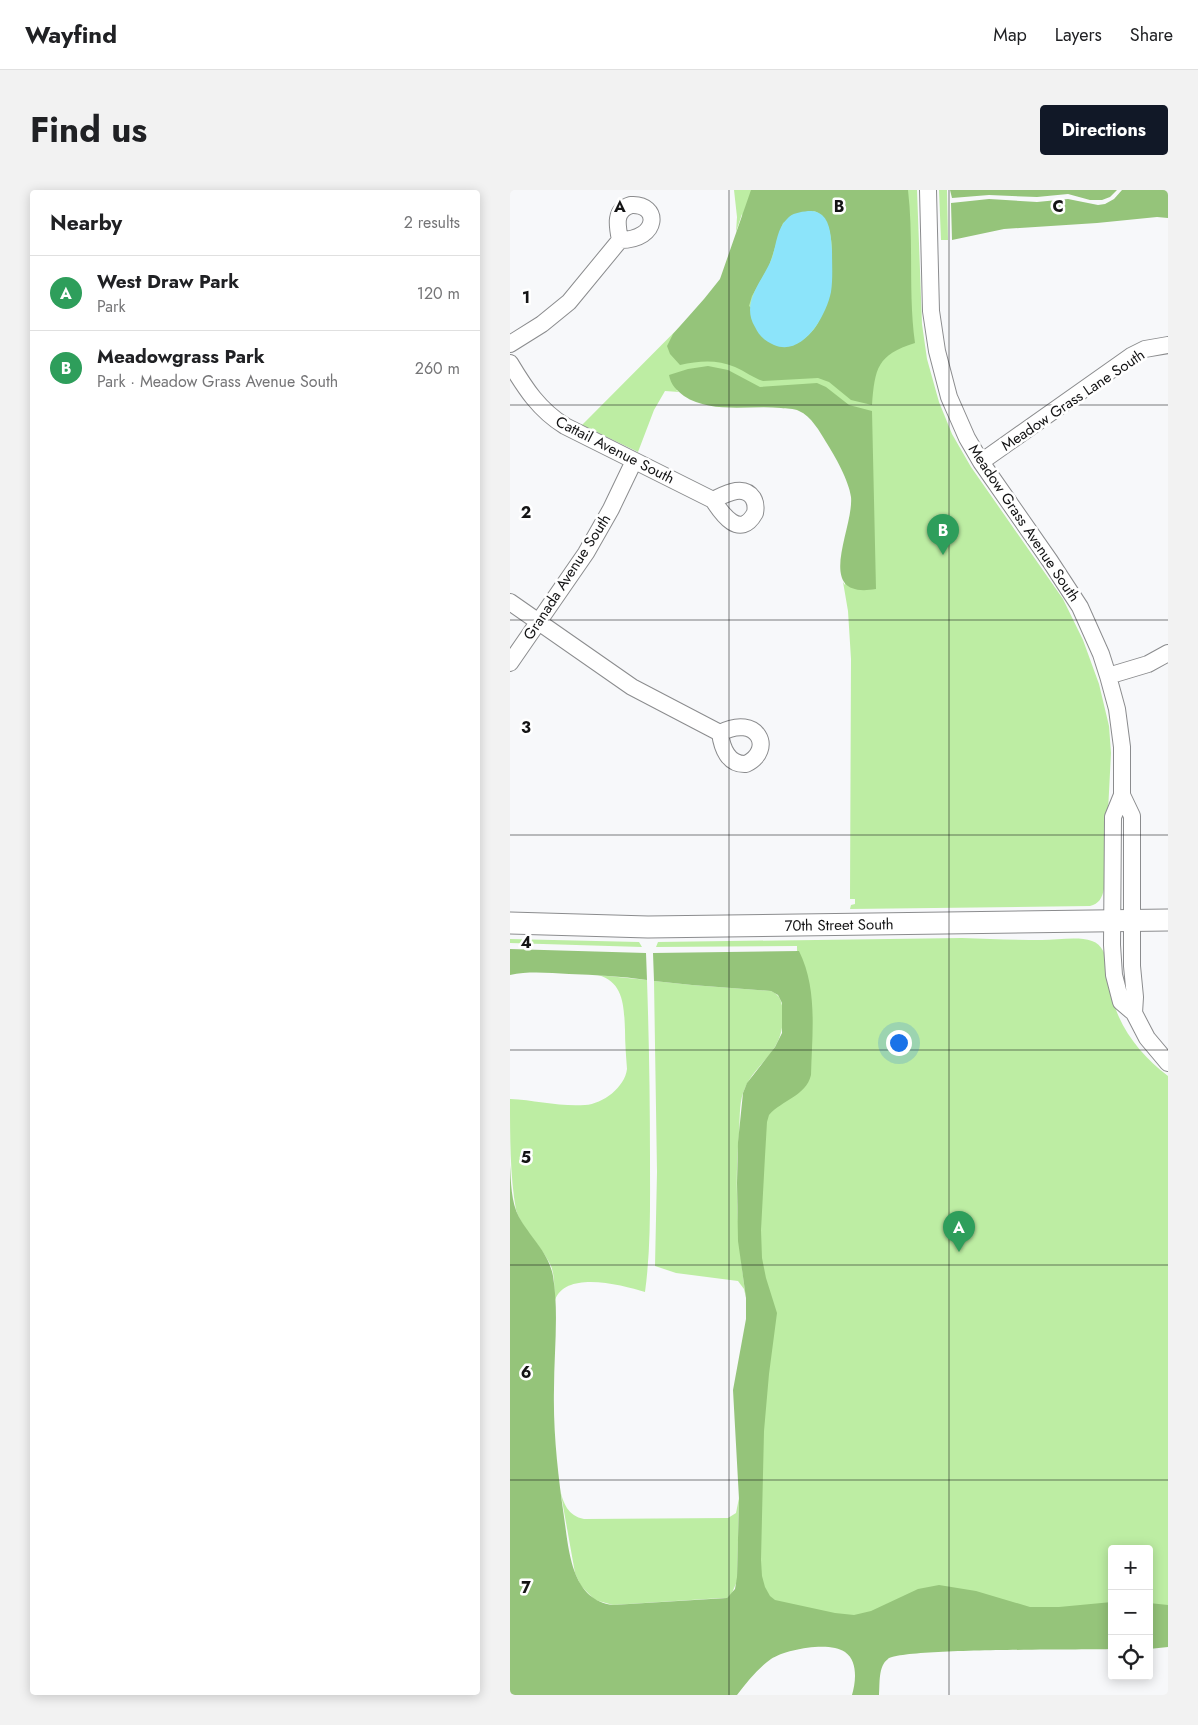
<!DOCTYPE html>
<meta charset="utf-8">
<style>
:root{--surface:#fff;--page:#f2f2f2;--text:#202124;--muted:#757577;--line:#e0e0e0;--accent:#111827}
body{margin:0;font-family:Jost,sans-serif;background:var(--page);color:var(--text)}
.controls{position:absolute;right:15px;bottom:15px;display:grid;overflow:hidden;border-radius:5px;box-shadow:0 2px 12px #0003}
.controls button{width:45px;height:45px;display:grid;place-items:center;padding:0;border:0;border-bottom:1px solid var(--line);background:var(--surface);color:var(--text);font:25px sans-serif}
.you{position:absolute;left:388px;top:852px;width:18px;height:18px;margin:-12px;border:4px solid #fff;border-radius:50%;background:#1a73e8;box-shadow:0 0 0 8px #1a73e833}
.badge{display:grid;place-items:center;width:32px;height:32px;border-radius:50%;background:var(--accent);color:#fff;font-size:16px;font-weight:700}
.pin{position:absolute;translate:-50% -41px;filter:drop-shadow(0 1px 2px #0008)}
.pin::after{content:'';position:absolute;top:26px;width:18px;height:15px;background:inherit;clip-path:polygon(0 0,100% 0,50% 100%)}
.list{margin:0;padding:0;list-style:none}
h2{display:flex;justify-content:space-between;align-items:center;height:65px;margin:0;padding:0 20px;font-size:21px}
h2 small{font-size:16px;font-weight:400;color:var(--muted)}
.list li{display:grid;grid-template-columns:32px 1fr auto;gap:15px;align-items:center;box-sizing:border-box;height:75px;padding:0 20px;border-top:1px solid var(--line)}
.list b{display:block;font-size:19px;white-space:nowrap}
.list p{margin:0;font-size:16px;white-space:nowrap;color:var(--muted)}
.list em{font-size:16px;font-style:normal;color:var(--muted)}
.icon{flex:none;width:28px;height:28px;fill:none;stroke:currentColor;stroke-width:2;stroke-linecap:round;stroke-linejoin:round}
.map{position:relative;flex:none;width:658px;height:1505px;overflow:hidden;border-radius:5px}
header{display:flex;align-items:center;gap:30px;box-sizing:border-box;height:70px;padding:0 25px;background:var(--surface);border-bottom:1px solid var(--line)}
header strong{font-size:24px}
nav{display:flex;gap:28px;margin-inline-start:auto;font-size:18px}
.intro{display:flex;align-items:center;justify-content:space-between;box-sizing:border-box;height:120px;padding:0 30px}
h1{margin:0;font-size:35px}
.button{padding:12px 22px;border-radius:5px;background:var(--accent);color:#fff;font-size:18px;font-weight:700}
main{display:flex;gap:30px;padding:0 30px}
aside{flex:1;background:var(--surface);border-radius:5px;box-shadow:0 2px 12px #0003}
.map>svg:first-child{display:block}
</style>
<header>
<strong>Wayfind</strong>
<nav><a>Map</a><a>Layers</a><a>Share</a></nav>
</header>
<div class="intro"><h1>Find us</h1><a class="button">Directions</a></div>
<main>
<aside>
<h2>Nearby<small>2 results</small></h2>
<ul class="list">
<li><span class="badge" style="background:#2e9e5b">A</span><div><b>West Draw Park</b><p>Park</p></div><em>120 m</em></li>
<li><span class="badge" style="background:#2e9e5b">B</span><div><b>Meadowgrass Park</b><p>Park · Meadow Grass Avenue South</p></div><em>260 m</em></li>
</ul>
</aside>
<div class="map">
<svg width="658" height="1505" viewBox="0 0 658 1505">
<rect width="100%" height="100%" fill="#f7f8fa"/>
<path fill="#bdeda3" d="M 224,0 L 407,0 L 412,134 L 417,169 L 429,212 L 442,244 L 461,277 L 553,409 L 573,450 L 589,494 L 599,536 L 601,563 L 594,699 C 592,708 589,714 580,716 L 340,719 L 341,715 L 345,714 L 345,709 L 340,709 L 341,469 L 338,421 L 333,392 L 335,395 L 344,300 L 301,213 L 166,200 L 169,202 L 155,201 L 144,220 L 128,262 L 72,235 L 241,65 L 232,24 L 226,42 L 227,27 Z
M 429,0 L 437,0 L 438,50 L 431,50 Z
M 452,748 C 479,749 505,750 532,750 C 548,750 568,746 582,751 C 602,757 600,799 605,817 C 614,844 635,869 658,886 L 658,1454 L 639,1454 L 639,1359 L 602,1359 L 602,1454 L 236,1455 L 240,903 L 288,903 L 287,756 L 146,757 L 148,752 Z
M 0,749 L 129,752 L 132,757 L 0,753 Z
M 88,785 L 137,790 C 139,849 140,909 140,969 C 140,1013 141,1058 135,1102 C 112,1095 56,1080 45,1110 C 44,1099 45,1086 41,1076 C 32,1056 13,1041 6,1020 C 0,986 0,945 0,909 C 25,910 50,917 75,915 C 93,914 115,897 117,879 C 116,866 115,853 115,840 C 114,817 114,792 88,785 Z
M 144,791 L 182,795 L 261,801 C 271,805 272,813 273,823 C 274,866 245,870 233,903 C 229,915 230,931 229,944 C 224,999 228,1054 236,1108 L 234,1099 L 228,1091 L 166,1083 L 145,1076 L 147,982 Z
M 50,1299 C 53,1313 58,1326 74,1329 L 218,1328 L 226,1323 L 229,1308 L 227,1391 L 222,1403 L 217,1408 L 212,1408 L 103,1415 L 85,1410 L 71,1396 L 65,1383 Z"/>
<path fill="#95c47a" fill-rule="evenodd" d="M 241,0 L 398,0 C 404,51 398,103 405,153 C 367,165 365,178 362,215 L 341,210 L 319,192 L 308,188 L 253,191 C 243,188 235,181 225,177 C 206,169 189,171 170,175 L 160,164 L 157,156 L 163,144 L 194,109 L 210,89 ZM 304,21 C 335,32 319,111 308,133 C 303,142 295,149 286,154 L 239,116 L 242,106 L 259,76 L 273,33 Z
M 440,0 L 607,0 L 600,7 L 592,10 L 580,10 L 558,4 L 527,7 L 479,5 L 442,8 Z
M 612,0 L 658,0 L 658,28 L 647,27 L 587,33 L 494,39 L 442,50 L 441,13 L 479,9 L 527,12 L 558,9 L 588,15 L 595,14 L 604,9 Z
M 198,176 L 218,180 L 250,197 L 307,193 L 316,197 L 339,215 L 362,221 L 366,399 C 302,410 344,339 341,307 C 339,291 325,266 316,252 C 310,242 301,226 289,221 C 284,218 276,219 271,218 C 239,215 201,224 174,206 C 166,200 161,195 159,185 L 178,179 Z
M 0,759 L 136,763 L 137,790 C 111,786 85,785 59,784 C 39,783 19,781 0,785 Z
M 289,761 C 308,799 302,844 301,885 C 296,906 272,910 259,925 L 257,932 L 255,966 L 251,1040 L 252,1068 L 256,1088 L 267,1123 L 259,1184 L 254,1241 L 251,1370 L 252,1386 L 255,1397 L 260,1406 L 265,1410 L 325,1423 L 344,1425 L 361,1421 L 408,1399 L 429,1395 L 466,1401 L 520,1417 L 549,1417 L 602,1412 L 602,1459 C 572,1460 390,1458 378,1469 C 368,1476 370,1494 369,1505 L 342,1505 C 346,1492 348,1471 335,1462 C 320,1451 276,1459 261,1469 C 248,1478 237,1492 227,1505 L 0,1505 L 0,975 C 1,992 1,1012 9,1027 C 20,1047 39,1063 43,1086 C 49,1123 44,1162 44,1199 C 43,1243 48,1284 54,1327 C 59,1360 61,1410 103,1415 L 217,1408 L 225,1399 L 227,1387 L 229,1309 L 223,1200 L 236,1129 L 236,1108 L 228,1051 L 227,993 L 228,952 L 233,903 L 237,893 L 265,857 L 272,843 L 272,813 L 268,805 L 261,801 L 182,795 L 144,791 L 143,763 Z
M 639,1413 L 658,1415 L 658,1457 L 639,1459 Z"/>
<path fill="#8ce4fa" d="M 298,21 C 303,21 307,21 312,25 C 321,33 321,49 322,61 C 322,74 323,89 321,102 C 316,126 293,167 264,155 C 255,151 249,146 245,137 C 230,112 253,91 262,68 C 266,56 267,38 277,29 C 282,23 290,22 298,21 Z"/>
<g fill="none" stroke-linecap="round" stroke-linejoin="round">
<defs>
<path id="minor" d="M 418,0 L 421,121 L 427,161 L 439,207 L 457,248 L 471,272 L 540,371 L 570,417 L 591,464 L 598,486 L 607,519 L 612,557 L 612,605 L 603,627 L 602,755 L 604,785 L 611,812 L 624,823 L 637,848 L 658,873
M 121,15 C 150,13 150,50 110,50 C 107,35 104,20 121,15 Z
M 0,154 L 32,134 L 59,112 L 110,50
M 0,173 C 15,198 29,220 55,236 L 203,310 C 212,324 230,350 245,323 C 246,318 246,313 243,308 C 233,293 214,305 203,310
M 471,272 L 621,166 L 635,159 L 658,155
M 0,412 L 122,497 L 210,543 C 212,558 218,575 236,574 C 265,560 248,523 210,543
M 0,473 L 76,363 L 101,319 L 124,271
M 598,486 L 638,474 L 658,463
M 612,605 L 622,626 L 622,776 L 625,807 L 624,823"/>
<path id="major" d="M 0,733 L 138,737 L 658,730"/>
</defs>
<use href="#minor" stroke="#8b8c8e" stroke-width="18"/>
<use href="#major" stroke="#8b8c8e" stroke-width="23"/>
<use href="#minor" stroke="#fff" stroke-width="16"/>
<use href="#major" stroke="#fff" stroke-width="21"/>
</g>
<path fill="none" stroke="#141415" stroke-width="1" stroke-opacity="0.55" d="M 219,0 L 219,1505M 439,0 L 439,1505M 0,215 L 658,215M 0,430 L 658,430M 0,645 L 658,645M 0,860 L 658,860M 0,1075 L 658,1075M 0,1290 L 658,1290"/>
<g text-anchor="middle" stroke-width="5" stroke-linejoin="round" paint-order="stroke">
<g font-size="15" fill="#141415" stroke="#fff">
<text transform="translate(563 210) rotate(-34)" y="5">Meadow Grass Lane South</text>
<text transform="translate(105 260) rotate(27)" y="5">Cattail Avenue South</text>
<text transform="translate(514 333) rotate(56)" y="5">Meadow Grass Avenue South</text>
<text transform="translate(57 387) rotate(-57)" y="5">Granada Avenue South</text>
<text transform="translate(329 735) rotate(-1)" y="5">70th Street South</text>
</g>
</g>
<g font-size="16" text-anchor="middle" font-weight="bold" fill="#141415" stroke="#fff" stroke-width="5" stroke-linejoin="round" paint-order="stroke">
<text x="110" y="22">A</text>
<text x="329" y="22">B</text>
<text x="548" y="22">C</text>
<text x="16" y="113">1</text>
<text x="16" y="328">2</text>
<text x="16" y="543">3</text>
<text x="16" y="758">4</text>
<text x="16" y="973">5</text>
<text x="16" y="1188">6</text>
<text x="16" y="1403">7</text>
</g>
</svg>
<div class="controls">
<button>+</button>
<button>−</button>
<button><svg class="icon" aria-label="locate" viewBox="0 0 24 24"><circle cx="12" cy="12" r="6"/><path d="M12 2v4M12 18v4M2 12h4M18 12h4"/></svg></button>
</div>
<div class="you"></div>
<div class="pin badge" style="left:449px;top:1062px;background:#2e9e5b">A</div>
<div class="pin badge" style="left:433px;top:365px;background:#2e9e5b">B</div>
</div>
</main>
